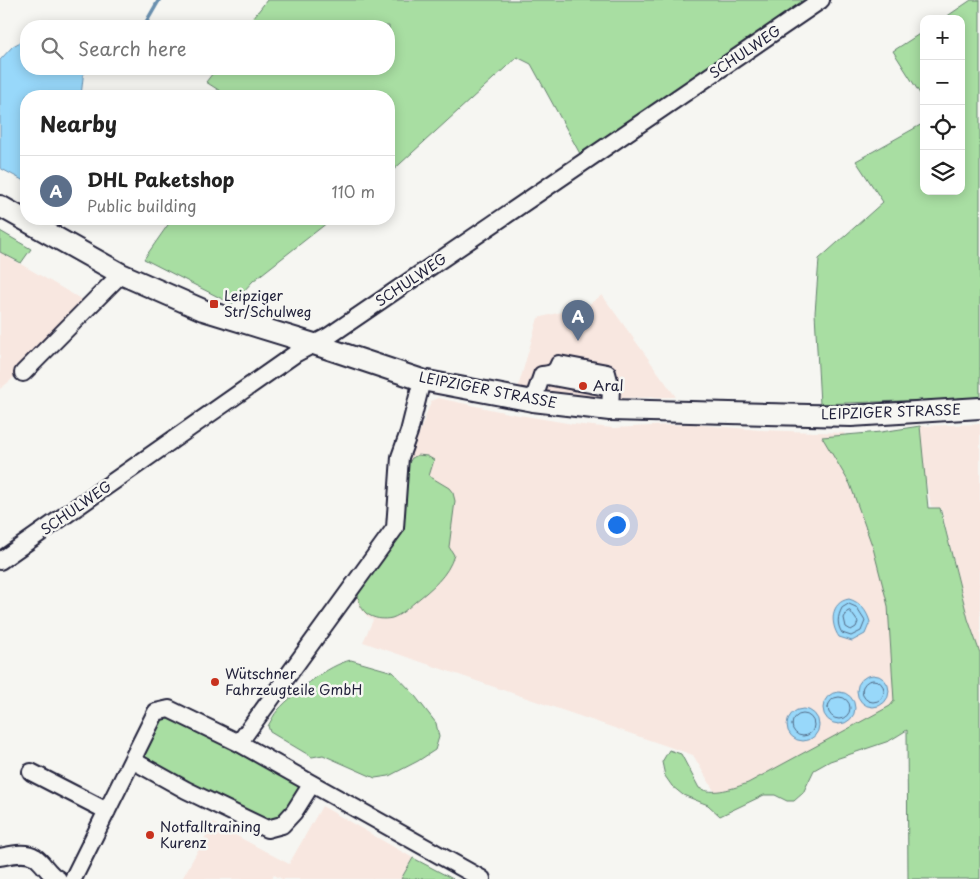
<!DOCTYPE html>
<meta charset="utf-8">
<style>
:root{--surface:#fff;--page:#f6f6f6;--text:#222;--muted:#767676;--line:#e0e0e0;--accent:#0f766e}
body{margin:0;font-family:"Playpen Sans",sans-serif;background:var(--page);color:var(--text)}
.controls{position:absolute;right:15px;top:15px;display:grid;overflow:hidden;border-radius:10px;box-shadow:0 2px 12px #0003}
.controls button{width:45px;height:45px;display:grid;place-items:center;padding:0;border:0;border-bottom:1px solid var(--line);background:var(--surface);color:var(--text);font:25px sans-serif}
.you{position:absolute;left:616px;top:524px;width:18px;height:18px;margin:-12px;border:4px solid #fff;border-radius:50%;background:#1a73e8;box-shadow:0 0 0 8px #1a73e833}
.badge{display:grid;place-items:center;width:32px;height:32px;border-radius:50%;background:var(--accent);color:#fff;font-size:16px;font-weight:700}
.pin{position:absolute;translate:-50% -41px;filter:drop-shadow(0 1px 2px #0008)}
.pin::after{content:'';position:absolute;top:26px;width:18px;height:15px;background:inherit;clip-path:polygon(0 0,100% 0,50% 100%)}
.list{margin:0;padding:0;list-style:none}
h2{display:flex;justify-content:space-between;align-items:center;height:65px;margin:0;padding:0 20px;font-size:21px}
h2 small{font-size:16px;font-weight:400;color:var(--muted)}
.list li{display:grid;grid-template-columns:32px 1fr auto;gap:15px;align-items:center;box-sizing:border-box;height:70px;padding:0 20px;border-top:1px solid var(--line)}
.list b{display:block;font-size:19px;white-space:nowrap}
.list p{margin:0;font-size:16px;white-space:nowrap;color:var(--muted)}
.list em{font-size:16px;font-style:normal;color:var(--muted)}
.icon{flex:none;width:28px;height:28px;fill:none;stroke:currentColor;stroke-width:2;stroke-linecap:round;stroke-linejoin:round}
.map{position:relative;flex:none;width:980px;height:879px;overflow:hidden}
.search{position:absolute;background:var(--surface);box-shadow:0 2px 12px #0003;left:20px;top:20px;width:375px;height:55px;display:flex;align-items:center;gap:12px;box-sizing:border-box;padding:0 18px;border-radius:20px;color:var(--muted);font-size:19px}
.panel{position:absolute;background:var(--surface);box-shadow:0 2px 12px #0003;left:20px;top:90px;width:375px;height:135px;border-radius:20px}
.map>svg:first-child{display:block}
</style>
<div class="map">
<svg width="980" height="879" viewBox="0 0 980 879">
<rect width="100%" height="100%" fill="#f6f6f2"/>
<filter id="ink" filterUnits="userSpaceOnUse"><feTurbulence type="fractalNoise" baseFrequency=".02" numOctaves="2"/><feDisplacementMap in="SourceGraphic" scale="10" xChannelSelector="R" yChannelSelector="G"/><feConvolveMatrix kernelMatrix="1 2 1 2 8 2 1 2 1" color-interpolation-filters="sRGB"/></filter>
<g filter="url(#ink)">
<path fill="#f8e7e0" d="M 0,252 L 86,302 L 10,381 L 0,389 Z
M 602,295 L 676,397 L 617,398 L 517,391 L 538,318 L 588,305 Z
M 438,398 L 508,413 L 573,424 L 613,428 L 690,424 L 760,430 L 844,433 L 918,711 L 723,806 L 693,755 L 363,642 L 373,620 L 366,615 L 359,606 L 356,596 L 357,591 L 396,532 L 400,489 L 409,454 L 413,450 L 431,401 Z
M 980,424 L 980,653 L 968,619 L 941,508 L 931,506 L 922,460 L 920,426 Z
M 322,806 L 413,858 L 401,879 L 282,879 L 274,875 L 272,879 L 182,879 L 213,823 L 289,864 Z"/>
<path fill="#a8dea2" stroke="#65806e" d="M 267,0 L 816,0 L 584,161 L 531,64 L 517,57 L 389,174 L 389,96 L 228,96 L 206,82 L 216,69 L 389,69 L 389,26 L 247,26 Z
M 971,0 L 980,0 L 980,398 L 820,404 L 815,313 L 819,259 L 883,202 L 856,161 L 924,123 L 924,191 L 961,191 L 961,19 L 943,19 Z
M 924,31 L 924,100 L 893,51 Z
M 172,219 L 332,219 L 253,281 L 232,304 L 144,259 Z
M 0,231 L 31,249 L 21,263 L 0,252 Z
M 920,426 L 928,508 L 940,508 L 968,619 L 980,653 L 980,879 L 908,879 L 907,730 L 889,741 L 830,761 L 814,770 L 803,793 L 794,801 L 787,801 L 775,795 L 764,795 L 720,816 L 708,805 L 683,795 L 672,786 L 665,776 L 662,762 L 669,750 L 681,754 L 699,788 C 713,796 734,788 748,783 L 890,706 L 894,701 L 888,606 L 873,548 L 850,484 L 822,437 L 881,432 Z
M 418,455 L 427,456 L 434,460 L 429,476 L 449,488 L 453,493 L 455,501 L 449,547 L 454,555 C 448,576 431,589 415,602 C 408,608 401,615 392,618 C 384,620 373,619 366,613 C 360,607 358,600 358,592 L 391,544 L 408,464 L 412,458 Z
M 351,660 L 393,672 L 412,692 L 436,723 L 439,737 L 435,750 L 418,761 L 389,776 L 375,778 L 323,755 L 312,757 L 270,732 L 268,726 C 271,721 274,714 278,710 C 295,692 328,665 351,660 Z
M 156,712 L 311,785 L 267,829 L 132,760 Z
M 413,858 L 453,879 L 401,879 Z"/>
<path fill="#98d8fa" stroke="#698fae" d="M 26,39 L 26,69 L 84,69 L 81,96 L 26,96 L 26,182 L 0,168 L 0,60 L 13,46 Z
M 849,599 C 860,602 867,611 870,622 L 865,634 L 852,641 L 839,637 C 830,624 830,602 849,599 Z
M857 691a16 16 0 1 1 32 0a16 16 0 1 1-32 0Z
M823 708a16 16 0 1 1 32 0a16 16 0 1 1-32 0Z
M787 725a16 16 0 1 1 32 0a16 16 0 1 1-32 0Z"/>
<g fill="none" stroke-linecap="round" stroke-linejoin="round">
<path stroke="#516b87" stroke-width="1" d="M 849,604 L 856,607 L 865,621 L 861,631 L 851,636 L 842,633 C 837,625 837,617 842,608 Z
M 850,611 L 858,622 L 856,627 L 851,630 L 846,627 L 844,618 L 847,612 Z
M862 691a11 11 0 1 1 22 0a11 11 0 1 1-22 0Z
M828 708a11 11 0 1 1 22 0a11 11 0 1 1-22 0Z
M792 725a11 11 0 1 1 22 0a11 11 0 1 1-22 0Z"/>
<path stroke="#698fae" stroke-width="4" d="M 144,26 L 159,0"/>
<defs>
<path id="minor" d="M 23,373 L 121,274
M 542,375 L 611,388
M 533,401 L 542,375 C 551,374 556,373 559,364 L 607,373 L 611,388 L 610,410
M 0,561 L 295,354 L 329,336 L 821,0
M 239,743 L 395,528 L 400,457 L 409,432 L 422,380
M 132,760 L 186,790 L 267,829 L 282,825 L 294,812 L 311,785
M 31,772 L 107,811
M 0,857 C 11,855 25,851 35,857 C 44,863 48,874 58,879
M 73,879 L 156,712 L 169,709 L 239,743 L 482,879"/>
<path id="major" d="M 0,206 L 121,274 L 203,310 L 314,344 L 422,380 L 533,401 L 610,410 L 851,416 L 980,408"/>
</defs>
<use href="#minor" stroke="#22223b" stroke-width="20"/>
<use href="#major" stroke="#22223b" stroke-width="24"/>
<use href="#minor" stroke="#f6f6f2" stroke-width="16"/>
<use href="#major" stroke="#f6f6f2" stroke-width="20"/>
</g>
</g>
<g fill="#c8321e" stroke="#f6f6f2" stroke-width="2">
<rect x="209" y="299" width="10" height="10" rx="2.5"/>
<circle cx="583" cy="386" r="5"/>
<circle cx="215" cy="682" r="5"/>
<circle cx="150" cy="835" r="5"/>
</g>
<g text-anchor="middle" stroke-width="5" stroke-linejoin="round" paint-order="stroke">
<g font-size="14" fill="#22223b" stroke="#f6f6f2">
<text transform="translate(745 52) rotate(-34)" y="5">SCHULWEG</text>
<text transform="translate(411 280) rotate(-34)" y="5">SCHULWEG</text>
<text transform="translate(488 390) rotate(11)" y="5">LEIPZIGER STRASSE</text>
<text transform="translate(891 412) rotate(-2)" y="5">LEIPZIGER STRASSE</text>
<text transform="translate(76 508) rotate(-35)" y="5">SCHULWEG</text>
</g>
<g font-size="14" fill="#22223b" stroke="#f6f6f2" text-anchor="start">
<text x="224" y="301">Leipziger<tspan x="224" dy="16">Str/Schulweg</tspan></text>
<text x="593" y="391">Aral</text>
<text x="225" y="679">Wütschner<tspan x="225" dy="16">Fahrzeugteile GmbH</tspan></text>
<text x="160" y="832">Notfalltraining<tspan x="160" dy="16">Kurenz</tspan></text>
</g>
</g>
</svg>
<div class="controls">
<button>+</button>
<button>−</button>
<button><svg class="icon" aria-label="locate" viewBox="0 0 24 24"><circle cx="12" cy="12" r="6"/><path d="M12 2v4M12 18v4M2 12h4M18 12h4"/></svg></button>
<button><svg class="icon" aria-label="layers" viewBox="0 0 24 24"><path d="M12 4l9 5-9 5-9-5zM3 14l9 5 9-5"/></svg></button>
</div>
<div class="you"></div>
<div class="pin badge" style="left:578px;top:341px;background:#5c6f8a">A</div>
<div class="search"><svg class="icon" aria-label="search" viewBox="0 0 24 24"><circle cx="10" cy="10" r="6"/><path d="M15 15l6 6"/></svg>Search here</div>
<section class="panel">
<h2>Nearby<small></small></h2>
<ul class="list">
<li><span class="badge" style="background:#5c6f8a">A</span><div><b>DHL Paketshop</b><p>Public building</p></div><em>110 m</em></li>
</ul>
</section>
</div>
